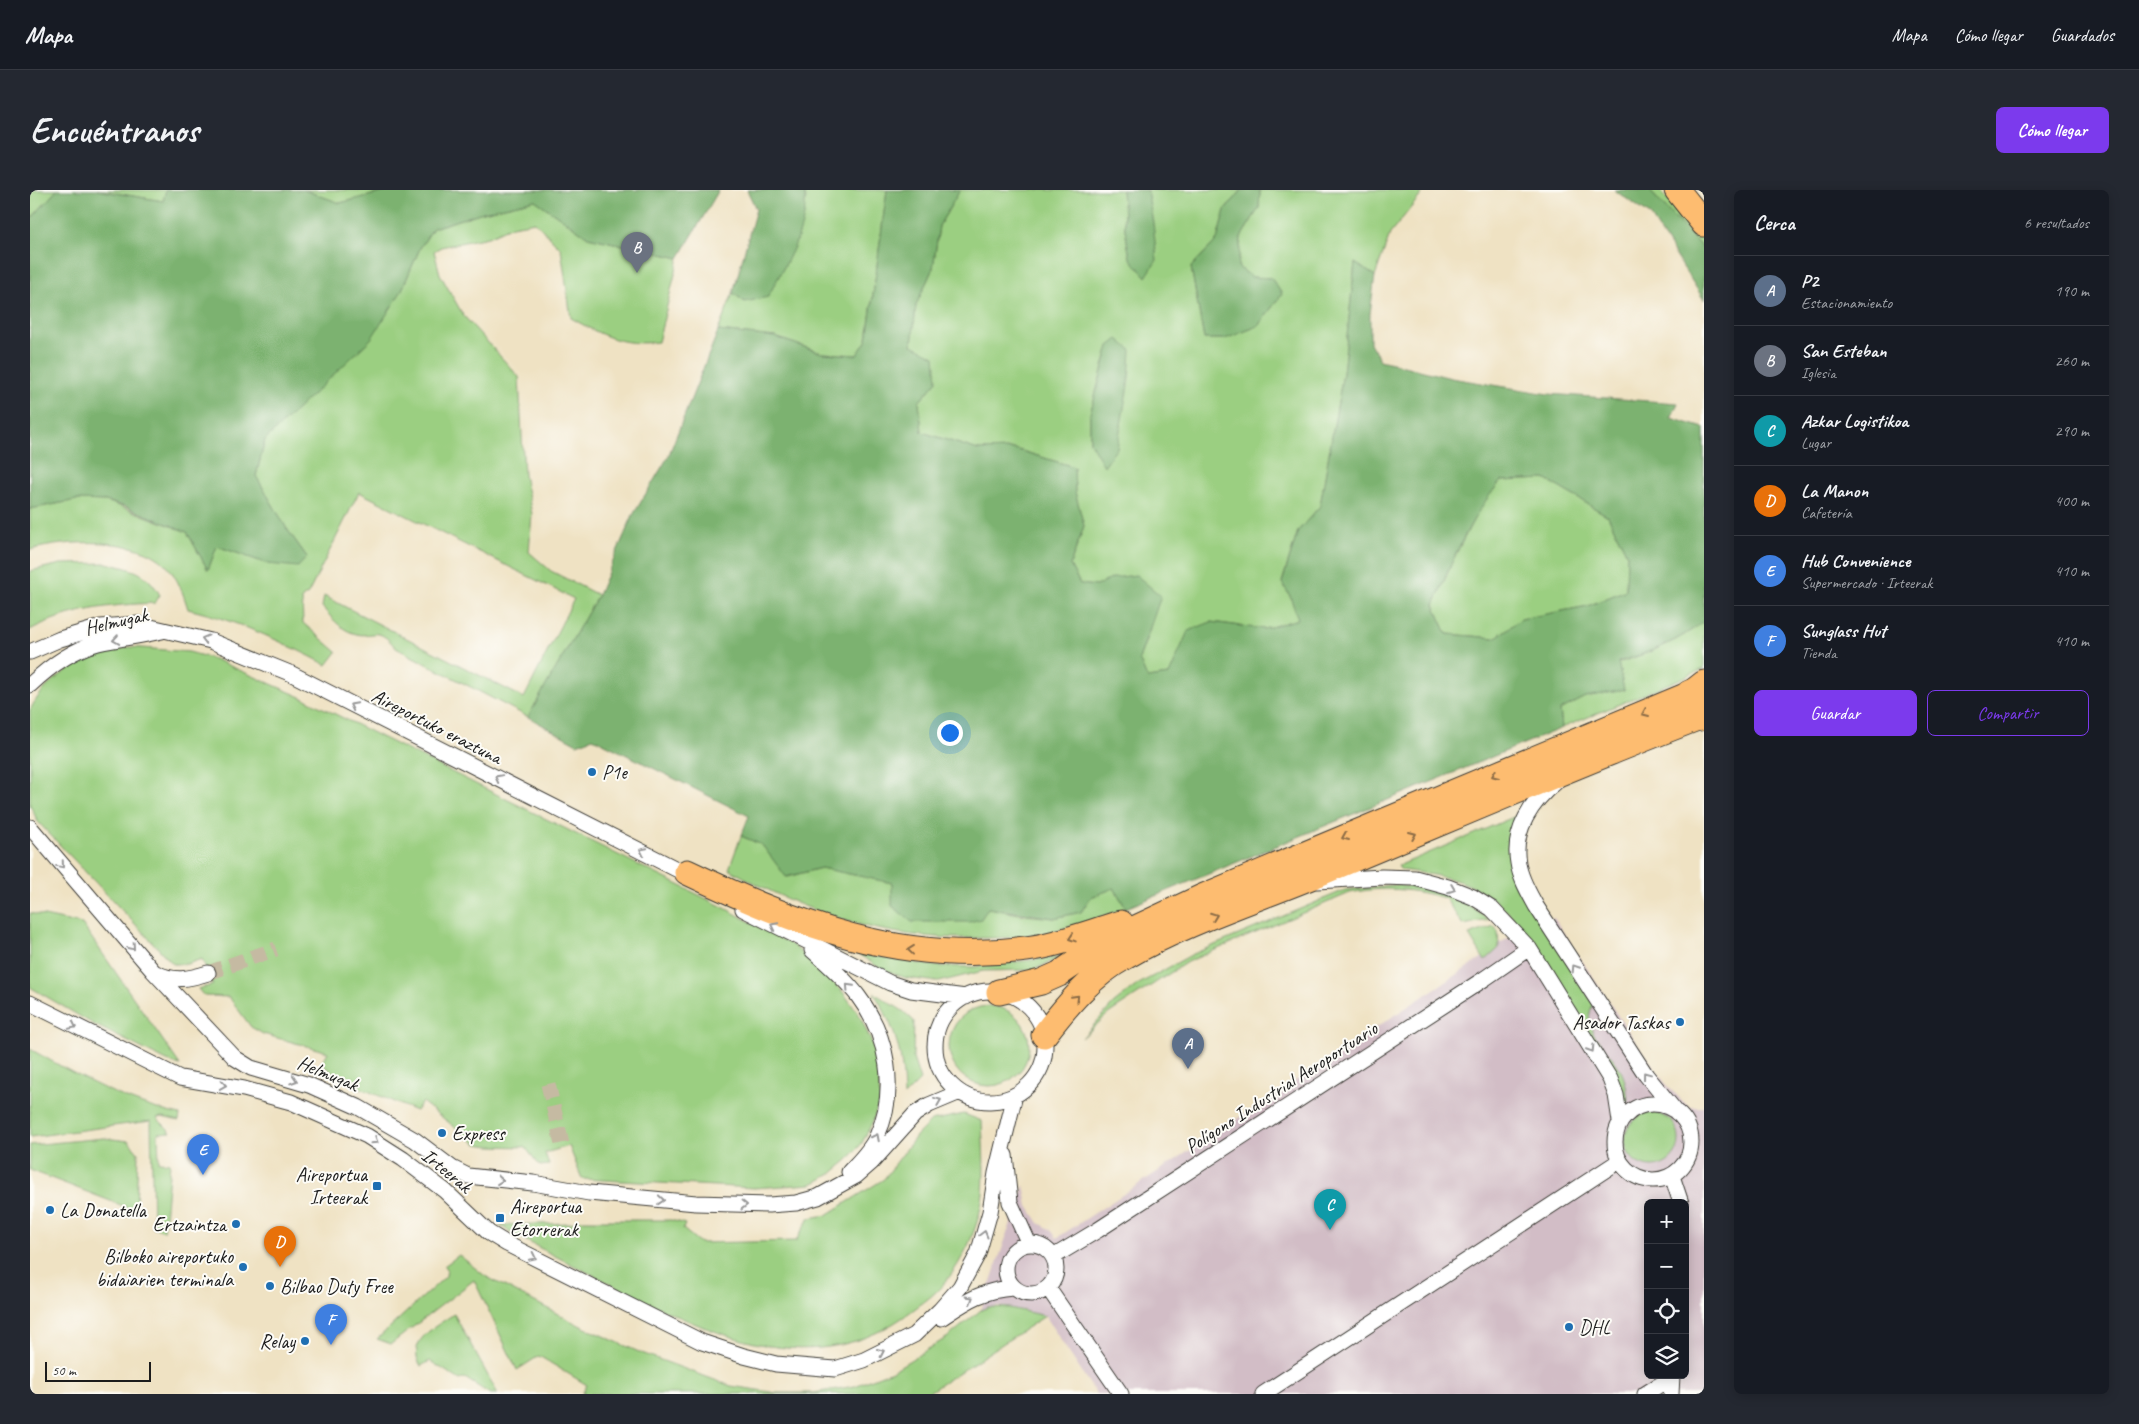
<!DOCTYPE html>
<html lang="es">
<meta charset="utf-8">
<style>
:root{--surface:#171b24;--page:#242831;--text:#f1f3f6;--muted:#9ea1a6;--line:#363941;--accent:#7c3aed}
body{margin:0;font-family:Caveat,sans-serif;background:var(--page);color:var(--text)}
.controls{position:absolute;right:15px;bottom:15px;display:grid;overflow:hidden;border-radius:8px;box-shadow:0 2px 12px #0003}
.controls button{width:45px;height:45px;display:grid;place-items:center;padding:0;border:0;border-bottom:1px solid var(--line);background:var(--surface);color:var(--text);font:25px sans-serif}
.scale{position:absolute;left:15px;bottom:12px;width:106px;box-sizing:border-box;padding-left:5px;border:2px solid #1c1c1c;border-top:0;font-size:14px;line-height:18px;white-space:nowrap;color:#1c1c1c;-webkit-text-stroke:4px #fdfcf7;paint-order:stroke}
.you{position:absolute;left:919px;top:542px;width:18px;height:18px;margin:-12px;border:4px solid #fff;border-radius:50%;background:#1a73e8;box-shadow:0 0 0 8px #1a73e833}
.badge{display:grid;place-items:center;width:32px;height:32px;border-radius:50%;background:var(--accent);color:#fff;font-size:16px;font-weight:700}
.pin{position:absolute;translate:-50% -41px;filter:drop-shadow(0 1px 2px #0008)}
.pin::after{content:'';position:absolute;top:26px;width:18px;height:15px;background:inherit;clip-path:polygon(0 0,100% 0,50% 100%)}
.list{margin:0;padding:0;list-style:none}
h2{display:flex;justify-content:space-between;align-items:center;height:65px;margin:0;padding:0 20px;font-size:21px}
h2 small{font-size:16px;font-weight:400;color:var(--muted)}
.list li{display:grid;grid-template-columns:32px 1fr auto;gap:15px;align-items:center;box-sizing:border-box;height:70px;padding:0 20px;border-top:1px solid var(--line)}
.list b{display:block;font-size:19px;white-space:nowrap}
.list p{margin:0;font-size:16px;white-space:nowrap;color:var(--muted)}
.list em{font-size:16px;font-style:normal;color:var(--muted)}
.actions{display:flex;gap:10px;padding:15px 20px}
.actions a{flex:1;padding:11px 0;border:1px solid var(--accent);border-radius:8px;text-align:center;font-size:18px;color:var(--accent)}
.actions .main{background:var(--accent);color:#fff}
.icon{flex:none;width:28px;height:28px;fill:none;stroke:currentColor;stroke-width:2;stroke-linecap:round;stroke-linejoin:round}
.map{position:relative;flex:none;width:1674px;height:1204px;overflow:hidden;border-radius:8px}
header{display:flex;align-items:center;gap:30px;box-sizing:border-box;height:70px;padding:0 25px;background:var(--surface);border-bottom:1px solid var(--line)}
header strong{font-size:24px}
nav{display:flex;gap:28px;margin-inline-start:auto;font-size:18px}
.intro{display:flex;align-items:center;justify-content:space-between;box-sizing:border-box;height:120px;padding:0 30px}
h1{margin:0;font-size:35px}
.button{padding:12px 22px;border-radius:8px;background:var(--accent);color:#fff;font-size:18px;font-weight:700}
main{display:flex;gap:30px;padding:0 30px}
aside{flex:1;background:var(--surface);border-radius:8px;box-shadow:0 2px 12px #0003}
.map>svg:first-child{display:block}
</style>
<header>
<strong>Mapa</strong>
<nav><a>Mapa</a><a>Cómo llegar</a><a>Guardados</a></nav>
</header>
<div class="intro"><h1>Encuéntranos</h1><a class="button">Cómo llegar</a></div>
<main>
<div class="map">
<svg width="1674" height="1204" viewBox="0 0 1674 1204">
<rect width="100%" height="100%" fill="#fdfcf7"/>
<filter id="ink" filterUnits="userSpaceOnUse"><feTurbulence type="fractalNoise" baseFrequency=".02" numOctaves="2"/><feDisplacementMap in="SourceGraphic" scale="10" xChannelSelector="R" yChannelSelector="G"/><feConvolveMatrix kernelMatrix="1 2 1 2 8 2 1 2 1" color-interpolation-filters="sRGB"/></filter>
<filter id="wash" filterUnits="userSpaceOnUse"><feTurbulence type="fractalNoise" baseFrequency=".0096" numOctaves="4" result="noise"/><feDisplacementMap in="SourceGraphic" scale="20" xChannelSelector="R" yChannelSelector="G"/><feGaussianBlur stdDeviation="1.12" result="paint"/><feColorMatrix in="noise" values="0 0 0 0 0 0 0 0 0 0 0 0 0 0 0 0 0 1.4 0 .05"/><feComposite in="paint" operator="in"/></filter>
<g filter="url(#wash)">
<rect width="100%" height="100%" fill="#efe2c3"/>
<path fill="#d2bdc6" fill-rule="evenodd" d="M 1524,728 L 1594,835 L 1638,897 L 1659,917 L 1674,917 L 1674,1204 L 1066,1204 L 1015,1126 L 968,1116 L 951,1120 L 994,995 L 998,1016 L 1009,1033 L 1020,1039 L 1027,1048 L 1453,767 L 1455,770 L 1469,758 L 1469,753 ZM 1618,1013 L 1655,1013 L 1655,1185 L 1618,1185 Z"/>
<path fill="#9bcf81" stroke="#5c764e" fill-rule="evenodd" d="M 0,0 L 27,0 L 0,30 Z
M 67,0 L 136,0 L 133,11 Z
M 274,0 L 362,0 L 310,13 Z
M 774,0 L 857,0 L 837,150 L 827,165 L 792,163 L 745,147 L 688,141 L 703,103 L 715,112 L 776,9 Z
M 930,0 L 1092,0 L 1095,39 L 1100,68 L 1118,9 L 1117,0 L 1212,0 L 1195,20 L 1187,50 L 1161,77 L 1174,149 L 1195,149 L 1228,136 L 1252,104 L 1241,88 L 1222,87 L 1208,77 L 1211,47 L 1229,18 L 1230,0 L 1395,0 L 1360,44 L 1345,86 L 1325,73 L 1313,183 L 1290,316 L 1268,341 L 1252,392 L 1260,406 L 1269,429 L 1234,439 L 1181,432 L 1139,485 L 1117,488 L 1109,469 L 1120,439 L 1083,388 L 1066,396 L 1050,394 L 1040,375 L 1054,336 L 1045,302 L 1044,277 L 985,259 L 948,260 L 892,242 L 889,212 L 907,191 L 882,155 L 886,115 L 903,78 L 909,36 ZM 1074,173 L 1092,223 L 1087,257 L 1060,252 L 1060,224 Z
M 1619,0 L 1630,0 L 1633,4 L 1674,51 L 1674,60 Z
M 505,10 L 558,47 L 649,68 L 628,152 C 591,156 573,146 541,128 L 531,59 L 505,32 L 482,36 L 458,47 L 411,57 L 404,61 L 410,84 L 433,125 L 489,187 L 494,285 L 502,324 L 499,362 L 521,381 L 568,405 L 498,527 L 366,458 C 346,433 343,450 323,443 C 310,439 301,427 292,417 L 294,406 L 494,508 L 544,409 L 329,302 L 278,404 L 272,408 L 273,433 L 307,462 L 297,475 C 253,452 208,431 158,419 C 153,403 148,388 136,375 C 109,346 35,350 0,360 L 0,319 L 47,310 L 76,311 L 157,342 L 178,380 L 187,356 L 238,374 L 277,367 L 257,339 L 226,286 L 235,250 L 271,213 L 371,102 L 390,58 L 403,38 L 453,22 Z
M 1515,289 L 1578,326 L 1597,364 L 1596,400 L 1558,416 L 1491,429 L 1465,448 L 1417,444 L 1404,415 L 1423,370 L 1451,315 L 1471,291 Z
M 77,373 C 102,380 116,380 130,405 L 125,413 C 81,415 39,419 0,440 L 0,381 L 31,374 Z
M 1674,431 L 1674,479 L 1532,538 L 1530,520 L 1555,507 L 1594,500 L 1588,473 C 1619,463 1648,452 1674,431 Z
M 100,457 L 159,462 L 184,469 L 271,507 L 693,717 L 764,756 L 812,801 L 830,826 L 847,865 L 850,909 L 843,931 L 832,953 L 818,970 L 801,984 L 782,994 L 724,998 L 552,989 L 539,956 L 515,963 L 519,975 L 510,976 L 495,957 L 460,956 L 447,954 L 392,912 L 386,921 L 323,895 L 291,874 L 298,862 L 233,844 L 221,837 L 199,807 L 174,806 L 168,799 L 183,795 L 172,769 L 157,774 L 143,774 L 8,632 L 0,615 L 0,520 C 20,481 60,466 100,457 Z
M 1486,626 L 1482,643 L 1480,665 L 1563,814 C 1549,842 1579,857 1591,881 C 1596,891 1597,901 1598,912 L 1592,913 C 1575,883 1559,853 1542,822 C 1516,774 1490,715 1434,693 C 1414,686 1392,683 1371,680 L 1368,676 Z
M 711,646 L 732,655 L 757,687 L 791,678 L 863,693 L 958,718 L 994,725 L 1024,728 L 1051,722 L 1061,707 L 1084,698 L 1096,718 C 1066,729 1036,739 1005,745 C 986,748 967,748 948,748 C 853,750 780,725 699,679 Z
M 1364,695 C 1401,698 1431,706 1459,730 L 1433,735 L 1415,708 C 1382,699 1354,696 1320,703 L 1157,772 L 1078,824 L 1052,848 L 1083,814 L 1107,795 L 1161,765 L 1315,700 Z
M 0,723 L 52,734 L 150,875 L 137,871 L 63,834 L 0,797 Z
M 1464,736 L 1468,742 L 1469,758 L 1455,771 L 1439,745 Z
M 827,763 L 905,776 L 944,777 L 1033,766 L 1003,780 L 953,781 L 909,792 L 876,788 L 851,779 Z
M 844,803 L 873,821 L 884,831 L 883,868 L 890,890 L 874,906 C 873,864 866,839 844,803 Z
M919 856a40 40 0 1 1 80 0a40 40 0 1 1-80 0Z
M 0,859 C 48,886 96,913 150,925 L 149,931 L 132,927 L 127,928 L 141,942 L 128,943 L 129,972 L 140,973 L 134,1041 L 123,1037 L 121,931 L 0,947 Z
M1595 950a27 27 0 1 1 54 0a27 27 0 1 1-54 0Z
M 934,924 L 952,931 C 953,955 955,979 953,1003 C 950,1036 931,1078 907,1101 C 900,1108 891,1114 883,1120 C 785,1196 683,1145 587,1097 C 547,1077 507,1058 469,1035 L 542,1033 L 548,1030 L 641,1030 L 655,1034 L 653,1039 L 670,1053 L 766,1051 L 779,1028 L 797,1025 L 854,989 L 887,945 L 901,931 Z
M 74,948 L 99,951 L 108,963 L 106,1019 C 101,1026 98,1027 90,1025 L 96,1017 L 0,980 L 0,955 Z
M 429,1065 L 455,1086 L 551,1136 L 609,1162 L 701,1196 L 747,1203 L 784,1203 L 825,1196 L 862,1181 L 918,1147 L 951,1120 L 958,1117 L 980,1118 L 1015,1126 L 896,1204 L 552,1204 L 557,1195 L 509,1166 L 487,1180 L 444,1090 L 361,1154 L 347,1149 L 416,1086 L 417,1078 L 414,1076 Z
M 424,1124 L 468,1204 L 460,1204 L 435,1188 L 430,1190 L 400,1171 L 391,1176 C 375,1151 405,1137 424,1124 Z"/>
<path fill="#7cb26f" stroke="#4c6746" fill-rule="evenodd" d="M 27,0 L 67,0 L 133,11 L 136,0 L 274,0 L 310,13 L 362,0 L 689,0 L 649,68 L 558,47 L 505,10 L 453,22 L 403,38 L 390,58 L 371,102 L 341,149 L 235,250 L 226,286 L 257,339 L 277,367 L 268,377 L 238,374 L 187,356 L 178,380 L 157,342 L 96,317 L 76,311 L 47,310 L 0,319 L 0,30 Z
M 717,0 L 774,0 C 781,37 754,75 738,107 L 715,112 L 703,103 L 726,19 Z
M 857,0 L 930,0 L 909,36 L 903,78 L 886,115 L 882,155 L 905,166 L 907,191 L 889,212 L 892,242 L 948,260 L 985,259 L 1044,277 L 1045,302 L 1054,336 L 1040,375 L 1050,394 L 1066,396 L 1083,388 L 1106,385 L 1131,406 L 1109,469 L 1117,488 L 1139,485 L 1158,441 L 1181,432 L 1234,439 L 1268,429 L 1260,406 L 1252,393 L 1268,341 L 1290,316 L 1313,183 L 1325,73 L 1345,86 L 1340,124 L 1340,153 L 1350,170 L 1421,188 L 1518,204 L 1648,213 L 1641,228 L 1674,238 L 1674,431 C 1648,452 1619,463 1588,472 L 1594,500 L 1555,507 L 1530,520 L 1532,538 L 1096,718 L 1084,698 L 1061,707 L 1051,722 L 1024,728 L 958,718 L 951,729 L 939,732 L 882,732 L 862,716 L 862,693 L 791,678 L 756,687 L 732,655 L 711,646 L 719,626 L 563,548 L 547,554 L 498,527 L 568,405 L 603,325 L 638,267 L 688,141 L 745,147 L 792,163 L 827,165 L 837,150 ZM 1515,289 L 1578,326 L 1597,364 L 1596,400 L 1558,416 L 1491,429 L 1465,448 L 1417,444 L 1404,415 C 1422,371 1440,327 1471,291 Z
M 1092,0 L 1117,0 L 1123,33 L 1127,70 L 1116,87 L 1100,68 L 1095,39 Z
M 1212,0 L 1230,0 L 1229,18 L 1211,47 L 1208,77 L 1222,87 L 1241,88 L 1252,104 L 1228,136 L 1195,149 L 1174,149 L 1161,77 L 1187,50 L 1195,20 Z
M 1584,0 L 1619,0 L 1674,60 L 1674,110 L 1620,25 Z
M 1088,149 L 1101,160 L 1099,189 L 1087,258 L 1074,276 L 1060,252 L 1060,224 L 1079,156 Z"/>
</g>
<g filter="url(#ink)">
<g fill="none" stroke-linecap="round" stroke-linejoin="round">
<path stroke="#c5baa2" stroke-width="15" stroke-dasharray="15 8" stroke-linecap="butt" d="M 178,783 L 246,759
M 518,894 L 533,958"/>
<defs>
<path id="minor" d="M 0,462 L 30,449 L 71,437 L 108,434 L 181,451 L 262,484 L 662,687
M 0,495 C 19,477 41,460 68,453 C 89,448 111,446 132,441
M 1526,592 C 1502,611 1482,641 1488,673 C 1490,688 1499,703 1506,716 L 1616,885 L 1647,923
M 0,637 L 123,781 L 205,868 L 221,878 L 279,895 L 328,917 L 385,950 L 422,978 L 438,986 L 503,993 L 559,1003 L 666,1013 L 739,1015 L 766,1013 L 788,1007 L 826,986 L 842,972 L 885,924 L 899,915 L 930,902
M 1287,691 L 1352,687 L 1385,688 L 1418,697 L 1443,707 L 1462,719 L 1499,758 L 1580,889 L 1586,905 L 1590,931
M 713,719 L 860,793 L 881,800 L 936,807
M 782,760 C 798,774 815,789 828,806 C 858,846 868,900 847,946 C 841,960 829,971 819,982
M 126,783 C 144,792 159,789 178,783
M905 856a55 55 0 1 1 110 0a55 55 0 1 1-110 0Z
M 0,813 L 150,888 L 214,899 L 261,912 L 337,946 L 373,969 L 415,1001 L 459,1043 L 477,1054 L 672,1152 L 714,1166 L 746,1174 L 805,1179 L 834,1170 L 884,1145 L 910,1120 L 930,1097 L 948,1064 L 960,1022 L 966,983 L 985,905
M1585 952a38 38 0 1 1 76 0a38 38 0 1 1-76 0Z
M 975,965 L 980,1012 L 999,1054
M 1642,986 L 1651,1013
M976 1079a25 25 0 1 1 50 0a25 25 0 1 1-50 0Z
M 1023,1067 L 1068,1040 L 1454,789 L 1499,758
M 1018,1098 L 1091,1204
M 911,1128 C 937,1111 952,1100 983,1098
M 1233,1204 L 1589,971
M 1615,1204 L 1642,1187
M 1641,1204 L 1642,1185"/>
<path id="trunk" d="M 1647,0 L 1674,34
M 657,682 C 768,735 871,775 996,759 C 1028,755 1060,742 1091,733
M 969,802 L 1011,792 L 1029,784 L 1076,752 L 1172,707 L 1660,504 L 1674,493
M 1014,845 C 1037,815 1062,785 1095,767 C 1159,730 1232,708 1300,679 C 1423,628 1545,575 1670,527"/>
<path id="motorway" d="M 1660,504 L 1674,499
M 1670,527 L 1674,526"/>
</defs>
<use href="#minor" stroke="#3c3a35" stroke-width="17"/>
<use href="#trunk" stroke="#3c3a35" stroke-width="27"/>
<use href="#motorway" stroke="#3c3a35" stroke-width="29"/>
<use href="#minor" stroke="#fff" stroke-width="15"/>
<use href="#trunk" stroke="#fdbc6f" stroke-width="25"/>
<use href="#motorway" stroke="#fdbc6f" stroke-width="28"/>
</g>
<defs><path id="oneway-chevron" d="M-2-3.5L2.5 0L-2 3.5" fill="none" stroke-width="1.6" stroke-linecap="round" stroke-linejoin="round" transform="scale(1.25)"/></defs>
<g stroke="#999">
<use href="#oneway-chevron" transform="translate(175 449) rotate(-165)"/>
<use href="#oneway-chevron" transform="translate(86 450) rotate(171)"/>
<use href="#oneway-chevron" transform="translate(323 516) rotate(-153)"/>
<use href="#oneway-chevron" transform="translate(468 588) rotate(-153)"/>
<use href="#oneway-chevron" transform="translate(613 661) rotate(-154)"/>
<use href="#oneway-chevron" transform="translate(31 675) rotate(50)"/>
<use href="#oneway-chevron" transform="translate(1422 699) rotate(21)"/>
<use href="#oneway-chevron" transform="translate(744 736) rotate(-153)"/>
<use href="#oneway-chevron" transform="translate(102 757) rotate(49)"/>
<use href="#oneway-chevron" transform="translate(1545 778) rotate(-123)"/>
<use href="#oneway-chevron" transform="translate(819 797) rotate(-133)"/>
<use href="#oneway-chevron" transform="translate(43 836) rotate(26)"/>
<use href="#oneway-chevron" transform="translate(1561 859) rotate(58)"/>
<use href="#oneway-chevron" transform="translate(1616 885) rotate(-127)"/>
<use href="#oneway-chevron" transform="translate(264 890) rotate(18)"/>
<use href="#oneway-chevron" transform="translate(193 895) rotate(9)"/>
<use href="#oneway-chevron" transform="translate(908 911) rotate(-22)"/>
<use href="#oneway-chevron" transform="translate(846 947) rotate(-63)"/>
<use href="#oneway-chevron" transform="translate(345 951) rotate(33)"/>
<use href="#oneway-chevron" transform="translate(470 990) rotate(5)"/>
<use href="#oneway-chevron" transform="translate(631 1010) rotate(5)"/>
<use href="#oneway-chevron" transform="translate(714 1015) rotate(1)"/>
<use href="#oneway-chevron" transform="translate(954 1044) rotate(-75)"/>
<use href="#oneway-chevron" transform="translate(503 1067) rotate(26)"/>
<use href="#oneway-chevron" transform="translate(940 1109) rotate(-31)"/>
<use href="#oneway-chevron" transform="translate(851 1162) rotate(-25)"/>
</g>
<g stroke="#8c6c46">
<use href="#oneway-chevron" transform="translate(1615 523) rotate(157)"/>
<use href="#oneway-chevron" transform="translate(1465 585) rotate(157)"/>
<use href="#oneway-chevron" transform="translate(1383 645) rotate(-23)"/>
<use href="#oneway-chevron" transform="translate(1315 647) rotate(157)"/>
<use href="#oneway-chevron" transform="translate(1184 726) rotate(-21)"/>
<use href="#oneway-chevron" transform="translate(1042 748) rotate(162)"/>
<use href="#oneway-chevron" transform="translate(881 760) rotate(-174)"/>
<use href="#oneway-chevron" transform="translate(1046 808) rotate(-46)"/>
</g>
</g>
<g fill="#1f6fb2" stroke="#fdfcf7" stroke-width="2">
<circle cx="562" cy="582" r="5"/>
<circle cx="1650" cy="832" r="5"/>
<circle cx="412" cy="943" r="5"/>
<rect x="342" y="991" width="10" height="10" rx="2.5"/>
<circle cx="20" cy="1020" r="5"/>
<rect x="465" y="1023" width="10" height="10" rx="2.5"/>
<circle cx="206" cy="1034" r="5"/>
<circle cx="213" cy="1077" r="5"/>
<circle cx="240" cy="1096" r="5"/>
<circle cx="1539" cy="1137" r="5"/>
<circle cx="275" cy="1151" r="5"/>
</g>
<g text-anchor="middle" stroke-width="4" stroke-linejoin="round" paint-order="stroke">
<g font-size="20" fill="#1c1c1c" stroke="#fdfcf7">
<text transform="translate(86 431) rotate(-13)" y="7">Helmugak</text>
<text transform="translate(407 536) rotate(27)" y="7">Aireportuko eraztuna</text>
<text transform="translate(298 883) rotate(22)" y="7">Helmugak</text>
<text transform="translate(1251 897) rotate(-33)" y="7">Polígono Industrial Aeroportuario</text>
<text transform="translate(417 980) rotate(39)" y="7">Irteerak</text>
</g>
<g font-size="20" fill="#1c1c1c" stroke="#fdfcf7" text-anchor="start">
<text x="572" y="589">P1e</text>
<text x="1640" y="839" text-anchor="end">Asador Taskas</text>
<text x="422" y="950">Express</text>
<text x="337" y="991" text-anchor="end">Aireportua<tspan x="337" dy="23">Irteerak</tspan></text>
<text x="480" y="1023">Aireportua<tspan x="480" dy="23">Etorrerak</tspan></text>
<text x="30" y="1027">La Donatella</text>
<text x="196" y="1041" text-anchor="end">Ertzaintza</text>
<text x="203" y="1073" text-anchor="end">Bilboko aireportuko<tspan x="203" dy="23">bidaiarien terminala</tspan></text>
<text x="250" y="1103">Bilbao Duty Free</text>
<text x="1549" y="1144">DHL</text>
<text x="265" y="1158" text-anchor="end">Relay</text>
</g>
</g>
</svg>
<div class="controls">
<button>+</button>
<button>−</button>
<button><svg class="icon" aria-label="locate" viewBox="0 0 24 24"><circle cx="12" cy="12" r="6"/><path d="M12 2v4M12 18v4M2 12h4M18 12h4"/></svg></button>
<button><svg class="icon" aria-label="layers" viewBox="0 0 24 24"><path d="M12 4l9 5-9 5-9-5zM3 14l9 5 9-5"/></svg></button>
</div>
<div class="scale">50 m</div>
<div class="you"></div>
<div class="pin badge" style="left:1158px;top:879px;background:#5c6f8a">A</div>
<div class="pin badge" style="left:607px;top:83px;background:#6b7280">B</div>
<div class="pin badge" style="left:1300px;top:1040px;background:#0f9aa8">C</div>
<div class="pin badge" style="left:250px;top:1077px;background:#e8710a">D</div>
<div class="pin badge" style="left:173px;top:985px;background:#3f7fe0">E</div>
<div class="pin badge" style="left:301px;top:1155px;background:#3f7fe0">F</div>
</div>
<aside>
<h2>Cerca<small>6 resultados</small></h2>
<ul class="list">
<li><span class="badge" style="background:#5c6f8a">A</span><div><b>P2</b><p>Estacionamiento</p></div><em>190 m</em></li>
<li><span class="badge" style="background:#6b7280">B</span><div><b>San Esteban</b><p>Iglesia</p></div><em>260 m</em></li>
<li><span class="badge" style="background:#0f9aa8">C</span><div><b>Azkar Logistikoa</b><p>Lugar</p></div><em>290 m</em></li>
<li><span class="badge" style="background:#e8710a">D</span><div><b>La Manon</b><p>Cafetería</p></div><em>400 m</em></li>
<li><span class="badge" style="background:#3f7fe0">E</span><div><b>Hub Convenience</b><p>Supermercado · Irteerak</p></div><em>410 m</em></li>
<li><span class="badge" style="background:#3f7fe0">F</span><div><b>Sunglass Hut</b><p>Tienda</p></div><em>410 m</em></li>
</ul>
<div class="actions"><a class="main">Guardar</a><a>Compartir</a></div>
</aside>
</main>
